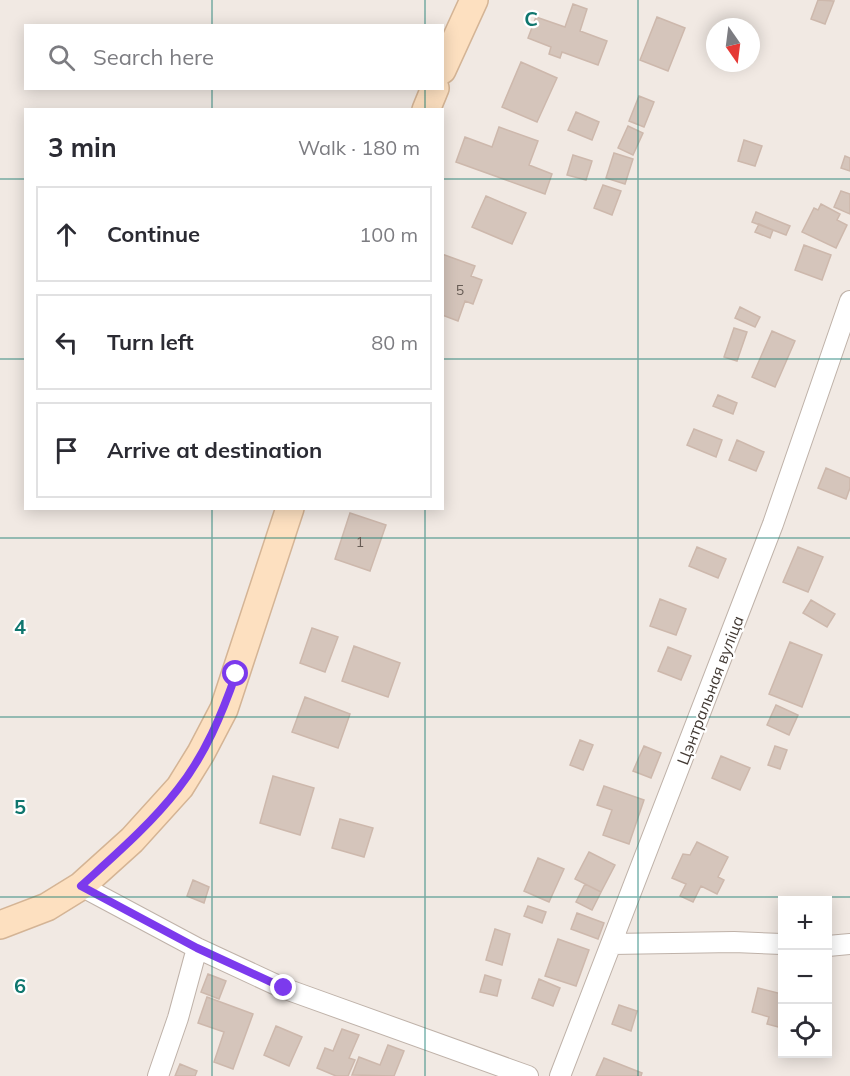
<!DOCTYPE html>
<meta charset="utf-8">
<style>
:root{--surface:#fff;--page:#f2f2f3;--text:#2b2b33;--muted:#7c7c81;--line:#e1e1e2}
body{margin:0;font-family:Mulish,sans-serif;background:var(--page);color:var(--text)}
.controls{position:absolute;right:18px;bottom:18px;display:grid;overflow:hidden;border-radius:0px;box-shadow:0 3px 15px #0003}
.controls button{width:54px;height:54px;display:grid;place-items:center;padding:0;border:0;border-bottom:2px solid var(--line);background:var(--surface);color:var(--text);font:30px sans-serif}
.compass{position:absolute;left:706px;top:18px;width:54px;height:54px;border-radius:50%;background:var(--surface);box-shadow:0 3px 15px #0003;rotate:166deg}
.stop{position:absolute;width:18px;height:18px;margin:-14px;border:4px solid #7c3aed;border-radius:50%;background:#fff}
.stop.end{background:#7c3aed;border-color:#fff;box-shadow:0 2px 6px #0008}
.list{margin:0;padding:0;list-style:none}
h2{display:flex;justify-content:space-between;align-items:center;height:78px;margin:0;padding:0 24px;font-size:26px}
h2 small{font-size:20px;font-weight:400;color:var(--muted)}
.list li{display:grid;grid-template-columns:39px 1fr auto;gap:18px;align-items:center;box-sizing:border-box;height:96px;margin:0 12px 12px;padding:0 12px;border:2px solid var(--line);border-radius:0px}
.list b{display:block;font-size:22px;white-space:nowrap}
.list em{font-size:20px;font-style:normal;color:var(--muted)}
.icon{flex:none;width:33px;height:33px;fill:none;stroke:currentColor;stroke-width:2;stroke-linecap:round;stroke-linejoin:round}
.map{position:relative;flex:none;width:850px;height:1076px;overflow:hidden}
.search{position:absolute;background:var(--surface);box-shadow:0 3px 15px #0003;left:24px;top:24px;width:420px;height:66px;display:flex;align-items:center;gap:15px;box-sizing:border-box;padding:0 21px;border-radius:0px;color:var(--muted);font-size:22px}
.panel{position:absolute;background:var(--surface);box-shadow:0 3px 15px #0003;left:24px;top:108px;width:420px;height:402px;border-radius:0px}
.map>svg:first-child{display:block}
</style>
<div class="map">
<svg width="850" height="1076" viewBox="0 0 850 1076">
<rect width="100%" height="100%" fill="#f1e9e3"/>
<path fill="#d5c5bb" stroke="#cdb8ac" stroke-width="1.5" d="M 818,0 L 834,1 L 825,24 L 811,19 Z
M 573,4 L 587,9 L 580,31 L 607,41 L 598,65 L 562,52 L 560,58 L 549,54 L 551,47 L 528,38 L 536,17 L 565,27 Z
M 657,17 L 685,28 L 668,71 L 640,60 Z
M 521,62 L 557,78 L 537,122 L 502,107 Z
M 639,96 L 654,102 L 644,127 L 629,121 Z
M 576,112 L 599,122 L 592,140 L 568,130 Z
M 628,126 L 643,133 L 633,155 L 618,148 Z
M 499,127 L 538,141 L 529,165 L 552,174 L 545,194 L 456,162 L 465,137 L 492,147 Z
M 744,140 L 762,146 L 755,166 L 738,161 Z
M 614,153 L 633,159 L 625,184 L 606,178 Z
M 573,155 L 592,161 L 586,180 L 567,175 Z
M 845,156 L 850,158 L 850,171 L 841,168 Z
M 603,185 L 621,191 L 612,215 L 594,208 Z
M 841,191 L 850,194 L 850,214 L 834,207 Z
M 486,196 L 526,213 L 512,244 L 472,227 Z
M 821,204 L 840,214 L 837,220 L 847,225 L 836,248 L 802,232 L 814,208 L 818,210 Z
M 756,212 L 790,226 L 786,235 L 752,222 Z
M 759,224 L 773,230 L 770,238 L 755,232 Z
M 804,245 L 831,255 L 822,280 L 795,270 Z
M 442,254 L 475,266 L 471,276 L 482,280 L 473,304 L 465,301 L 458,321 L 442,315 Z
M 740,307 L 760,317 L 755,327 L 735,318 Z
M 734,328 L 747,332 L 737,361 L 724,357 Z
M 772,331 L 795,341 L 775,387 L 752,377 Z
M 718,395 L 737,403 L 733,414 L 713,406 Z
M 694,429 L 722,440 L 716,457 L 687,445 Z
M 737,440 L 764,452 L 756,471 L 729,460 Z
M 826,468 L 850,478 L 850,488 L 846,499 L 818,488 Z
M 350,513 L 386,525 L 370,571 L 335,559 Z
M 697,547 L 726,559 L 718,578 L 689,566 Z
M 798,547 L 823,557 L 808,592 L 783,582 Z
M 660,599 L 686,609 L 676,635 L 650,626 Z
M 811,600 L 835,614 L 827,627 L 803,613 Z
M 312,628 L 338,637 L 325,672 L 300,663 Z
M 790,642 L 822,655 L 802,707 L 769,694 Z
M 354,646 L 400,663 L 388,697 L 342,681 Z
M 668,647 L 691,656 L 681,680 L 658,671 Z
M 305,697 L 350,714 L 338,748 L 292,732 Z
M 776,705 L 798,715 L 789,735 L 767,725 Z
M 580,740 L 593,745 L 583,770 L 570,765 Z
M 644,746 L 661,753 L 651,778 L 633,771 Z
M 775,746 L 787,750 L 780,769 L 768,765 Z
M 721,756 L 750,768 L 740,790 L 712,778 Z
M 273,776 L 314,788 L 300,835 L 260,823 Z
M 604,786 L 644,800 L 629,844 L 603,835 L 612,810 L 597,805 Z
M 340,819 L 373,828 L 364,857 L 332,848 Z
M 697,842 L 728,857 L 718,877 L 724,880 L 717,894 L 701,886 L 693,902 L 680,896 L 686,884 L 672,878 L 683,854 L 690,855 Z
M 589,852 L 615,865 L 601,892 L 575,879 Z
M 538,858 L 564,869 L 549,902 L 524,891 Z
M 193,880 L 209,887 L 204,903 L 187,896 Z
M 585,884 L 601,892 L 592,910 L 576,902 Z
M 528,906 L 546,912 L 542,923 L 524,916 Z
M 577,913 L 604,923 L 598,939 L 571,929 Z
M 495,929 L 510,934 L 502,965 L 486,960 Z
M 558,939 L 589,950 L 576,986 L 545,976 Z
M 208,974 L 226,981 L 219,999 L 201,992 Z
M 485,975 L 501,980 L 497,996 L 480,992 Z
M 539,979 L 560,988 L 553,1006 L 532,998 Z
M 758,988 L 782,994 L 782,1028 L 767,1024 L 769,1017 L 752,1012 Z
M 207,997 L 253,1014 L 233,1069 L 214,1062 L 224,1032 L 198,1023 Z
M 619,1005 L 637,1011 L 631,1031 L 612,1024 Z
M 276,1026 L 302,1037 L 289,1066 L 264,1055 Z
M 342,1029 L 359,1035 L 349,1058 L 355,1060 L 348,1076 L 336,1076 L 317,1068 L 325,1048 L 333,1051 Z
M 388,1045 L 404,1051 L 394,1076 L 352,1075 L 359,1057 L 380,1065 Z
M 604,1058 L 642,1073 L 641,1076 L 596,1076 Z
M 180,1064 L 197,1071 L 195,1076 L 175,1076 Z"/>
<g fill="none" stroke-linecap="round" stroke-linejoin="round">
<defs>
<path id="street" d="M 81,886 L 197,948 L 283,988 L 528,1076
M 612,944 L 734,942 L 782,944
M 828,946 L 850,944
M 158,1076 L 178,1018 L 197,948
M 560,1076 L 773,524 L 850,301"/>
<path id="secondary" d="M 442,70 L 474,0
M 426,110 L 435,88
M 0,925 L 47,907 L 81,886 L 132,840 L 180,787 L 201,753 L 224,709 L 290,508"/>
</defs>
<use href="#street" stroke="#bfb2a9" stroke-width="22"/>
<use href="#secondary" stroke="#d4b495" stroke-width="30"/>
<use href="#street" stroke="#fff" stroke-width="20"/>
<use href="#secondary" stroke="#fde0c0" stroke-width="27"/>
</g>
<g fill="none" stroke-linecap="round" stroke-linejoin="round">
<path stroke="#7c3aed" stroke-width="8" d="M 236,674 C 222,714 205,755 178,789 C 150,825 115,855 81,886 L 197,948 L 284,988"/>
</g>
<path fill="none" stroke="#0f766e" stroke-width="1.5" stroke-opacity="0.55" d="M 212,0 L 212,26M 425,0 L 425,26M 638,0 L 638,1076M 212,88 L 212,110M 425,88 L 425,110M 0,179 L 26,179M 442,179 L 850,179M 0,359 L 26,359M 442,359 L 850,359M 212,508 L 212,1076M 425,508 L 425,1076M 0,538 L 850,538M 0,717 L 850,717M 0,897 L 850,897"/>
<g text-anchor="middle" stroke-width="4.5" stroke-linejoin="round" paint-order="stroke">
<g font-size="14" fill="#675c55">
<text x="460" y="295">5</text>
<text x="360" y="547">1</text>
</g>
<g font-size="16" fill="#423933" stroke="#fff">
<text transform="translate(710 690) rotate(-69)" y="6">Цэнтральная вуліца</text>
</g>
</g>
<g font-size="20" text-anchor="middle" font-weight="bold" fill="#0f766e" stroke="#fff" stroke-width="4.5" stroke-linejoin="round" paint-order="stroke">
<text x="531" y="26">C</text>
<text x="20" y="634">4</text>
<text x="20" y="814">5</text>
<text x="20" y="993">6</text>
</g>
</svg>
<div class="controls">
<button>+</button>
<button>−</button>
<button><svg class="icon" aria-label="locate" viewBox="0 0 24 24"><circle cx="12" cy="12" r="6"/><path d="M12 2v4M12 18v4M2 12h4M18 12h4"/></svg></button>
</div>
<svg class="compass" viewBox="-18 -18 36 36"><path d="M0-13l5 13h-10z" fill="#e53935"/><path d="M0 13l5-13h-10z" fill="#7c7c81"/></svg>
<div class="stop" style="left:236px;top:674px"></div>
<div class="stop end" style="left:284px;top:988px"></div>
<div class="search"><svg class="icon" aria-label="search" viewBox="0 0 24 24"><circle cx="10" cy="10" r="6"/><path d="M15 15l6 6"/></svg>Search here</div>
<section class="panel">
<h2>3 min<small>Walk · 180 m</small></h2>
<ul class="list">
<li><svg class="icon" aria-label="ahead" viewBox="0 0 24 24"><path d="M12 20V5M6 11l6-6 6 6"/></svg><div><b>Continue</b></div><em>100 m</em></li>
<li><svg class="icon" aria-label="left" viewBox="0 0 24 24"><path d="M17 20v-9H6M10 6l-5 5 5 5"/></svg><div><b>Turn left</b></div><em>80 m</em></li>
<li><svg class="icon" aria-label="arrive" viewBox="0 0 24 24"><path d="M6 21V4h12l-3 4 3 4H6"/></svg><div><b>Arrive at destination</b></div></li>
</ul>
</section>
</div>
